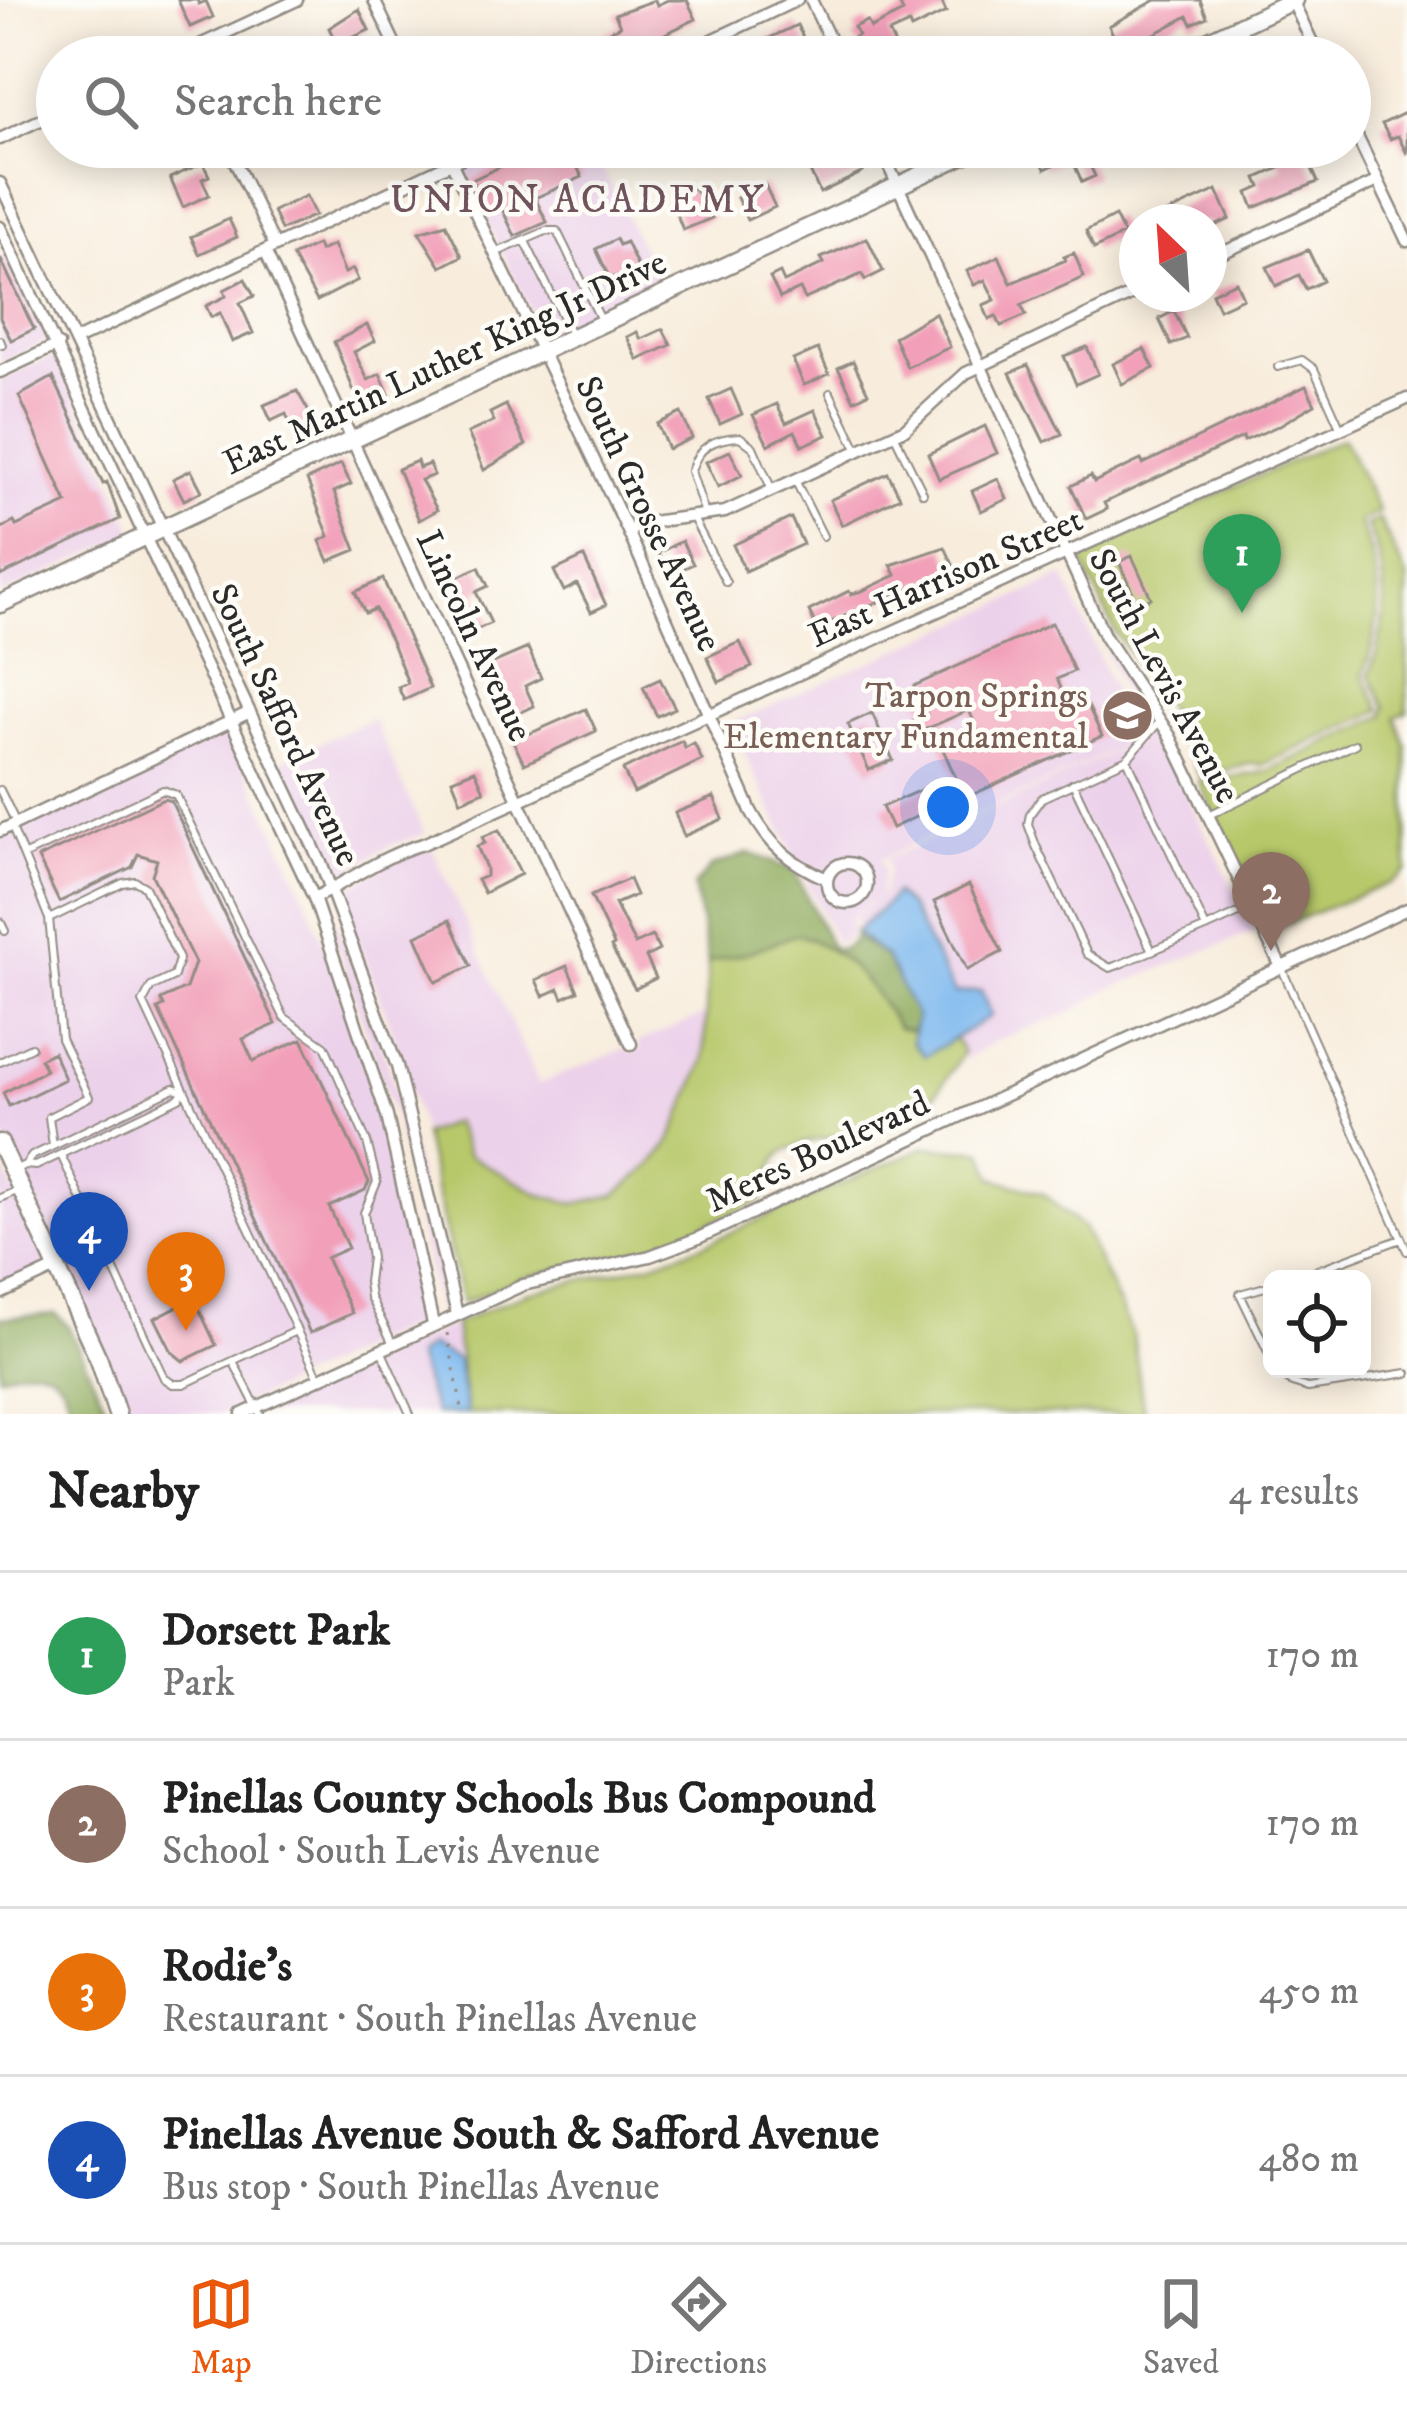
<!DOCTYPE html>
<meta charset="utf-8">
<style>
:root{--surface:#fff;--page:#f2f2f2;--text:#222;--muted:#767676;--line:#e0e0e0;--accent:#ea580c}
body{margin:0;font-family:"IM FELL DW Pica",serif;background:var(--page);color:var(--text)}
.controls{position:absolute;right:36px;bottom:36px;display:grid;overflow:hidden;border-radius:18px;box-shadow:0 6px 30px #0003}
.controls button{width:108px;height:108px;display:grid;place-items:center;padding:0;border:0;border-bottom:3px solid var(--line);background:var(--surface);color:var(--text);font:60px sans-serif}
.compass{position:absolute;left:1119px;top:204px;width:108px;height:108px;border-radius:50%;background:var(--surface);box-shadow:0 6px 30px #0003;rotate:335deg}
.you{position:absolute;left:948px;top:807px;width:42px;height:42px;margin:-30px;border:9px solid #fff;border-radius:50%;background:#1a73e8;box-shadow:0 0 0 18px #1a73e833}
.badge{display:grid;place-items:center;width:78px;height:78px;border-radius:50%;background:var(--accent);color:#fff;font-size:39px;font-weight:700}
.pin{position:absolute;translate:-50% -99px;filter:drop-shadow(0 3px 6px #0008)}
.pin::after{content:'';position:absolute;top:63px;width:42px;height:36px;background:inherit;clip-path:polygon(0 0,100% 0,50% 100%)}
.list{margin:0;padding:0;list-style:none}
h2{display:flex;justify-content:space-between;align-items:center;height:156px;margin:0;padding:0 48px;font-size:51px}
h2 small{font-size:39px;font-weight:400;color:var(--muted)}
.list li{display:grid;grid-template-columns:78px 1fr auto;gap:36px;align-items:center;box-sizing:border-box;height:168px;padding:0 48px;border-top:3px solid var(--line)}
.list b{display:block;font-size:45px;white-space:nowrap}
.list p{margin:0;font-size:39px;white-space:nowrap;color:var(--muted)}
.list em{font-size:39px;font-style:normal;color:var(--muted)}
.icon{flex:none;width:66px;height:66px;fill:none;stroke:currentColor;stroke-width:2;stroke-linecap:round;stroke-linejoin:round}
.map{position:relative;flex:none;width:1407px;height:1414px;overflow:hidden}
.search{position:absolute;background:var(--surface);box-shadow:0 6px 30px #0003;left:36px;right:36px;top:36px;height:132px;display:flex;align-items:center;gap:30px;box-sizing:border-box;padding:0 42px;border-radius:66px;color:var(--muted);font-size:45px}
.sheet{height:828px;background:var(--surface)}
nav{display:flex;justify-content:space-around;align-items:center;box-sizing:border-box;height:168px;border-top:3px solid var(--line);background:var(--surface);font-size:33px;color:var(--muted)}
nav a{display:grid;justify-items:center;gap:6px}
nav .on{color:var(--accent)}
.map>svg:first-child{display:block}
</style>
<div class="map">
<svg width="1407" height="1414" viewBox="0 0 1407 1414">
<rect width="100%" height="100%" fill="#fdfcf7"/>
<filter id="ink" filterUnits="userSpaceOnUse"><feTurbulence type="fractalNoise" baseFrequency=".00833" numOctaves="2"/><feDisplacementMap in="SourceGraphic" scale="24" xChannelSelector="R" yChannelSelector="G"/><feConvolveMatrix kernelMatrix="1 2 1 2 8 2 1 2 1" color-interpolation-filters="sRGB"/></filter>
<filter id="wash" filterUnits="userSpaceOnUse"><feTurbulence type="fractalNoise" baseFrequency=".004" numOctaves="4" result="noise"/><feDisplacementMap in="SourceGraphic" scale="48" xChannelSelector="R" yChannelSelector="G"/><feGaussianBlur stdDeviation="2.7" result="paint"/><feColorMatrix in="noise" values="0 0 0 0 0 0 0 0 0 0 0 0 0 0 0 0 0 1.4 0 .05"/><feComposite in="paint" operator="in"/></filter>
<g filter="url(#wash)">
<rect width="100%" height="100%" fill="#f8eddd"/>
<path fill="#ecd1ea" d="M 504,147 L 644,147 L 602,167 L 661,288 L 545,341 L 461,167 Z
M 6,255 L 48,341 L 0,363 L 0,257 Z
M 55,355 L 135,533 L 0,595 L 0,381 Z
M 1064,576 L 1135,740 L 880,860 L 884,870 L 879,896 L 851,916 L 851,935 L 837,944 L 730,724 Z
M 1099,638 L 1124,674 L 1256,931 L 1104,991 L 1074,1011 L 994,1041 L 966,1060 L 955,1038 L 991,1017 L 954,993 L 910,908 L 895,894 L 881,913 L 863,922 L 856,933 L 855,916 L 883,893 L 889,868 L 886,860 L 1137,741 L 1139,728 Z
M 373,719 L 425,834 L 391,845 L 334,879 L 281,761 Z
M 228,731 L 307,900 L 361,1052 L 403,1212 L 425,1319 L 223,1414 L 125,1414 L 106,1357 L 0,1127 L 0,839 Z
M 432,848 L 539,1084 L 626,1048 L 629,1054 L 641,1048 L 638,1042 L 706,1014 L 704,1061 L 670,1143 L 650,1167 L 615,1195 L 574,1204 L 541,1195 L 468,1155 L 454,1122 L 423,1133 L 389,1021 L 340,894 L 398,859 Z
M 327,900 L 376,1026 L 411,1144 L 448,1309 L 438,1313 L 394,1114 L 323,902 Z
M 0,1160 L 48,1263 L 0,1285 Z
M 455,1324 L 457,1360 L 450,1353 L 419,1370 L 435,1414 L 260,1414 Z"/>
<path fill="#b7c86b" stroke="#717a4b" stroke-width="3" d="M 1343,438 L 1379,512 L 1359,522 C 1383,574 1383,621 1363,675 L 1381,710 L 1262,765 L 1250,764 L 1200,777 L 1166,707 L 1116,634 L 1082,561 L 1088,553 Z
M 1379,519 L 1407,577 L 1407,712 L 1396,717 L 1407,747 L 1407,871 L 1393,882 L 1271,930 L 1199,782 L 1265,772 L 1384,716 L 1386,707 L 1369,675 C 1389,623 1390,575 1367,525 Z
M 796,934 C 845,950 872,985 898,1028 L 912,1031 L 912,1043 L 925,1056 L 955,1038 L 963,1053 C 949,1074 936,1098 916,1113 C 884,1137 800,1133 779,1156 C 771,1166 765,1188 761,1201 L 648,1249 L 521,1278 L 462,1303 L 423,1134 L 454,1122 L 468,1155 L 541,1195 L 574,1204 L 615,1195 L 650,1167 L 670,1143 L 704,1061 L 708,962 L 749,952 Z
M 925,1147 L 983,1151 L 993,1178 L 1042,1193 L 1084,1229 L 1133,1335 L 1144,1414 L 467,1414 L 455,1324 L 526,1293 L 653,1263 L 700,1246 Z"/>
<path fill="#91ac5f" stroke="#5e6c45" stroke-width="3" d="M 749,853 L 794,870 L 831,947 L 841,950 L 854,941 L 855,932 L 860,940 L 886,957 L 917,1016 L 912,1031 L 898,1028 C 872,985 845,950 797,934 L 749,952 L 708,962 L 694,886 L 712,866 Z
M 56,1314 L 68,1326 L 110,1414 L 72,1414 C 63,1368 42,1360 0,1376 L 0,1318 Z"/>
<path fill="#7db8ee" stroke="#54728c" stroke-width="3" d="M 895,893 L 910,908 L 954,993 L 981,991 L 991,1016 L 925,1056 L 912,1042 L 916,1016 L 886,957 L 856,933 C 867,917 883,912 895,893 Z
M 430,1346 L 457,1360 L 467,1414 L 435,1414 L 416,1356 Z"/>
<g id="blocks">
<path fill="#f2a0b9" d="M 178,0 L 197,0 L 199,4 L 206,1 L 213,17 L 190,27 Z
M 655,0 L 657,5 L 668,0 L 687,0 L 696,19 L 616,57 L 557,57 L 620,26 L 615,14 Z
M 898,0 L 941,0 L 946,12 L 911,29 L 909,24 L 889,33 L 901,57 L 868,57 L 853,38 L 858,35 L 854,27 L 867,21 L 871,28 L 903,12 Z
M 1156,0 L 1200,0 L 1207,17 L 1192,24 L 1188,16 L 1121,52 L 1109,26 Z
M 359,9 L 369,30 L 352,38 L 356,46 L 341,53 L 329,28 Z
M 797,25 L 808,47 L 788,57 L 758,57 L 753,46 Z
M 1407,112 L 1407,154 L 1398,136 L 1390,139 L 1382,124 Z
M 523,147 L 568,147 L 582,177 L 535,198 L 547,222 L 515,236 L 501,207 L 488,213 L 472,180 L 510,162 L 506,154 Z
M 799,147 L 815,147 L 820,159 L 851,147 L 863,172 L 820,193 Z
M 1050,147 L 1102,147 L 1085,155 L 1095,176 L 1082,182 L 1071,157 L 1045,169 L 1038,152 Z
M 1293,147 L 1302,147 L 1318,182 L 1254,208 L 1248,193 L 1261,187 L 1257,178 L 1282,167 L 1276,155 Z
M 203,163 L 209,176 L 202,179 L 209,195 L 183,207 L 170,178 Z
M 765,185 L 775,207 L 747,220 L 737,198 Z
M 694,188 L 712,218 L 683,230 L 674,207 L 681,204 L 677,194 Z
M 1217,190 L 1230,219 L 1210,228 L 1209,222 L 1147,222 Z
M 306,196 L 315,215 L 281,230 L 273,211 Z
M 1115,216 L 1124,234 L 1094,249 L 1086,231 Z
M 229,219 L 237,237 L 199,254 L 191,237 Z
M 446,224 L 462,256 L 441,267 L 419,232 Z
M 867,238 L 883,271 L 865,280 L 862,274 L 805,299 L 800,289 L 780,298 L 770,278 L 780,273 L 784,282 L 824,263 L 821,258 Z
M 616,239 L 619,245 L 626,242 L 640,272 L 620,282 L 617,276 L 610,279 L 596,249 Z
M 317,245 L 320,251 L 333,245 L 345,273 L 353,269 L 358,280 L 317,301 L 292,256 Z
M 1308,250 L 1323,281 L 1306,289 L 1299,275 L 1276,286 L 1267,267 Z
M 1074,253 L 1084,277 L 1021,305 L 1026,315 L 1001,326 L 996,316 L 989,319 L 983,305 L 995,300 L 985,280 L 974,285 L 967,271 L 999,256 L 1011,283 L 1066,260 L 1064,257 Z
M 0,258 L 34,329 L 11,340 L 0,318 Z
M 245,279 L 254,296 L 240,303 L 253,333 L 232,342 L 220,313 L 211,317 L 206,306 L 226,296 L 224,290 Z
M 1236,282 L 1243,298 L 1219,309 L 1212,293 Z
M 1174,311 L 1187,338 L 1171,345 L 1159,319 Z
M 935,313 L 950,347 L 907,367 L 894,337 Z
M 367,325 L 375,341 L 354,352 L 368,380 L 380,374 L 389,394 L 372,402 L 369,396 L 358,401 L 334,342 Z
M 663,329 L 671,345 L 638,360 L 627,337 L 637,332 L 641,339 Z
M 1087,347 L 1098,374 L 1076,384 L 1064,356 Z
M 818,349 L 829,374 L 804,385 L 793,360 Z
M 1144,349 L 1154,368 L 1122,384 L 1113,364 Z
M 853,361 L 868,393 L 854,400 L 838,368 Z
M 1028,365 L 1062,434 L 1044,442 L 1010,373 Z
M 53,377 L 103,484 L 107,482 L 120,519 L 0,576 L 0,529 L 14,522 L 16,526 L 67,503 L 19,396 Z
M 1306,386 L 1315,404 L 1280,425 L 1244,441 L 1243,437 L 1104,503 L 1107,509 L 1086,519 L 1071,486 L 1091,476 L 1094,482 L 1141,460 L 1143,464 Z
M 731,389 L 742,414 L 720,424 L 709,399 Z
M 297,391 L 321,433 L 298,443 L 286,414 L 271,421 L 264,405 Z
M 777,404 L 786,423 L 815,410 L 827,435 L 802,446 L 795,431 L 768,445 L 753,415 Z
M 506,405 L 526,445 L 484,470 L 468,433 L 494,421 L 490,413 Z
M 681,413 L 692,438 L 668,449 L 657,424 Z
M 985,426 L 997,453 L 939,479 L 928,454 Z
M 730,451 L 742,475 L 718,487 L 706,462 Z
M 417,461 L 419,468 L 429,464 L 434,475 L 421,480 L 437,510 L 419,520 L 398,469 Z
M 341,464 L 351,484 L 334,492 L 356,550 L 329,561 L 320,541 L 329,536 L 307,480 Z
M 191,470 L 202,491 L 184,500 L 173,479 Z
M 888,473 L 900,497 L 842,525 L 830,500 Z
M 998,479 L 1007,499 L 981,511 L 972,491 Z
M 791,518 L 803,544 L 745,571 L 733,545 Z
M 682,541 L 693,564 L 669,575 L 658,553 Z
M 945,547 L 955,569 L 817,628 L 809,611 L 849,591 L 851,594 L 862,591 L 896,575 L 891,565 Z
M 1132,556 L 1151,598 L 1138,604 L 1119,562 Z
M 584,557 L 606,605 L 591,612 L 577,584 L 564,591 L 554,571 Z
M 479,567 L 488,586 L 476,592 L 491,623 L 469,633 L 460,614 L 465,611 L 451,580 Z
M 383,579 L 430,688 L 404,700 L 398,687 L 408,683 L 392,643 L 375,609 L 365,613 L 355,592 Z
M 1052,623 L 1074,671 L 1057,679 L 1072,713 L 1088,706 L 1102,736 L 965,798 L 941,745 L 977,729 L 969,710 L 917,733 L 912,722 L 927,715 L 914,686 Z
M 740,642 L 752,667 L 719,682 L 707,657 Z
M 528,648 L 541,678 L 525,686 L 534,706 L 509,718 L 486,666 Z
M 660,679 L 675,708 L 657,716 L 643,687 Z
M 586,709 L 596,731 L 524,764 L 513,741 Z
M 872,713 L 893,760 L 869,770 L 848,724 Z
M 682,741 L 685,748 L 694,743 L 702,760 L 634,793 L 623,770 Z
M 475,770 L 484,791 L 461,801 L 452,779 Z
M 932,785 L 941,805 L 892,828 L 882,807 Z
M 714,797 L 723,819 L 684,836 L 675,813 Z
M 164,799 L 171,801 L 276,1024 L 243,1039 L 253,1061 L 302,1039 L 369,1182 L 365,1190 L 329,1207 L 348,1248 L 326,1258 L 352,1313 L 310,1333 L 158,1009 L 164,1006 L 161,1000 L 186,988 L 195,963 L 152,875 L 157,860 L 138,854 L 132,867 L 59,902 L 38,858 Z
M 499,830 L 521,874 L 484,893 L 477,880 L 486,876 L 486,868 L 477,846 L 485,843 L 482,837 Z
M 629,879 L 636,895 L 615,904 L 635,944 L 652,936 L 659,950 L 646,957 L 656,978 L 635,989 L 611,947 L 614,945 L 591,896 Z
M 969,885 L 1002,952 L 967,970 L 934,902 Z
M 450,920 L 471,966 L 436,982 L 416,936 Z
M 567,966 L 578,991 L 563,998 L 559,989 L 543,996 L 536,980 Z
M 53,1052 L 65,1079 L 9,1106 L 3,1093 L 46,1070 L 40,1059 Z
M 194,1298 L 216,1345 L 183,1361 L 172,1352 L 155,1318 Z"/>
</g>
</g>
<g filter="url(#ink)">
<use href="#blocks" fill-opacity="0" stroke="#928c84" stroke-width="3"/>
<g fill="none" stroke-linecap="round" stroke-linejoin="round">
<defs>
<path id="lane" d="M 525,241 L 571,334
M 495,253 L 546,231 L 557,231 L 600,318
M 0,340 L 2,345
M 1278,367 L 1302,360 L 1314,369 L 1341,429
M 830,393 L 858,451
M 894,434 L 923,493
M 795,480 L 823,536
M 705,514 L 691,471 C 698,446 715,438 740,437 L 753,447 L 771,488
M 693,518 L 726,582
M 1158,723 L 1127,759 L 1206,928 L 1252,907
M 1127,759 L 1042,798 L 1030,814 L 1028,824 L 1036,846 L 1087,954 L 1110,968 L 1118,965 L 1206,928
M 1073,783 L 1152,951
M 0,790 L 16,823
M 1211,814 L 1355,744
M 11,825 L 49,919 L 123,883 L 135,881 L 145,887 L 179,959 L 174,976 L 151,987 L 143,1002 L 319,1378
M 25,855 L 163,790 L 176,795 L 284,1017 L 325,1046 L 367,1142 L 377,1182 L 364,1213 L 371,1258 L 368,1282 L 370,1297 L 393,1344
M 49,919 L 61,1039 L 89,1097 L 49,1117 L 53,1146
M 0,921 L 5,931
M 1282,969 L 1407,1251
M 0,1062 L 31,1047
M 61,1155 L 164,1378 L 173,1384 L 184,1384 L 296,1331
M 14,1170 L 25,1165 L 36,1166 L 179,1098 L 183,1091 L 174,1088 L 32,1156 L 25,1165
M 0,1198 L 19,1190
M 1293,1279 L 1401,1239
M 1272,1285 L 1240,1294 L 1272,1360
M 382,1352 L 410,1414
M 233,1361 L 260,1414
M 1276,1369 L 1292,1383 L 1308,1388 L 1407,1373"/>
<path id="street" d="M 374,0 L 401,57
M 811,0 L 838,57
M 1292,0 L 1319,57
M 174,57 L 297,0
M 676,57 L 797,0
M 1350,122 L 1407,241
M 0,139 L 57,112
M 228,147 L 275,246
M 444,147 L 628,531 L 751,811 C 770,846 790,863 827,879
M 880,147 L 1105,637 L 1170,736 L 1282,969
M 0,183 L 321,863 L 397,1066 L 457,1314
M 0,227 L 314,898 L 387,1116 L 433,1324
M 265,251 L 631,1044
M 1209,259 L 1378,181
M 76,340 L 485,147
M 0,372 L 58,345
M 628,531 L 651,522 L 725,512 L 905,429 L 966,373 L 1137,292
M 0,831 L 250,712
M827 883a20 20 0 1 1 40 0a20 20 0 1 1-40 0Z
M 314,898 C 351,880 383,855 423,844 L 1407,399
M 0,1294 L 58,1267
M 242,1414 L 523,1285 L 650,1256 L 696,1239 L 1407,909"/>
<path id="secondary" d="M 1173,57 L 1294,0
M 0,604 L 981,147
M 0,1143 L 99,1360 L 117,1414"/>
</defs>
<use href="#lane" stroke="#928c84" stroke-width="10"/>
<use href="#street" stroke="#928c84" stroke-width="15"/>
<use href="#secondary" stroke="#928c84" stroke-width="21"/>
<path stroke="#928c84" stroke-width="3" stroke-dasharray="3 9" stroke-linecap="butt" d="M 447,1333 L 463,1414"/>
<use href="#lane" stroke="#fff" stroke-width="6"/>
<use href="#street" stroke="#fff" stroke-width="10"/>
<use href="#secondary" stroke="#fff" stroke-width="16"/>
</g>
</g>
<defs>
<symbol id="school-disc" viewBox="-11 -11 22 22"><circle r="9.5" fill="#8d6e63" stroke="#fdfcf7"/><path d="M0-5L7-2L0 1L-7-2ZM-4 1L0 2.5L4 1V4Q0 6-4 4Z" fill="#fff"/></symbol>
</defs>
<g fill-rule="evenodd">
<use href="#school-disc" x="1098" y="686" width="59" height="59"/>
</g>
<g text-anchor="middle" stroke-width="9" stroke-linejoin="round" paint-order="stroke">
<g font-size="36" fill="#2b2b2b" stroke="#fdfcf7">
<text transform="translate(444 361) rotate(-25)" y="13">East Martin Luther King Jr Drive</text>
<text transform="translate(650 513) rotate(65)" y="13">South Grosse Avenue</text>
<text transform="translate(945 576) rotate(-24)" y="13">East Harrison Street</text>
<text transform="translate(476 635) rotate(65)" y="13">Lincoln Avenue</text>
<text transform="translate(1166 675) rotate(62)" y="13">South Levis Avenue</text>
<text transform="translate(287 724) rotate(65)" y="13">South Safford Avenue</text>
<text transform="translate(817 1150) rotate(-25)" y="13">Meres Boulevard</text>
</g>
<g font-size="36" fill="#785e54" stroke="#fdfcf7" text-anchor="end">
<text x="1088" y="707">Tarpon Springs<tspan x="1088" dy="41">Elementary Fundamental</tspan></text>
</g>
<g font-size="39" letter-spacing="3" fill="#71545d" stroke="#fdfcf7">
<text x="578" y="212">UNION ACADEMY</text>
</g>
</g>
</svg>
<div class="controls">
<button><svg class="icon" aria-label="locate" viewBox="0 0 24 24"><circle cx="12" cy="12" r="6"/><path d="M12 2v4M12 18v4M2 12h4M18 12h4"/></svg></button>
</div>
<svg class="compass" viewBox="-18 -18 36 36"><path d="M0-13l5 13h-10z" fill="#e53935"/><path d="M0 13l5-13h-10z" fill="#767676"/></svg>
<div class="you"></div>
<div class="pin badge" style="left:1242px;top:613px;background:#2e9e5b">1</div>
<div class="pin badge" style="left:1271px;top:951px;background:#8d6e63">2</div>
<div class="pin badge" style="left:186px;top:1331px;background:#e8710a">3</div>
<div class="pin badge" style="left:89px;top:1291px;background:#1a4fb4">4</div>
<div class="search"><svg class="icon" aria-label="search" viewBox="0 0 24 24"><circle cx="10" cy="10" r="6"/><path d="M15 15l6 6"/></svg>Search here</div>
</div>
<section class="sheet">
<h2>Nearby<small>4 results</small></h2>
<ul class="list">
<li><span class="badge" style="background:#2e9e5b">1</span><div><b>Dorsett Park</b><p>Park</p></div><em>170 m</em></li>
<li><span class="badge" style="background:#8d6e63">2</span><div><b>Pinellas County Schools Bus Compound</b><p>School · South Levis Avenue</p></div><em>170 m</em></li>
<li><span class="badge" style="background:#e8710a">3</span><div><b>Rodie's</b><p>Restaurant · South Pinellas Avenue</p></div><em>450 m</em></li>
<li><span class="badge" style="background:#1a4fb4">4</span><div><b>Pinellas Avenue South &amp; Safford Avenue</b><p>Bus stop · South Pinellas Avenue</p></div><em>480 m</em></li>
</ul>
</section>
<nav>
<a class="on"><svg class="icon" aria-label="map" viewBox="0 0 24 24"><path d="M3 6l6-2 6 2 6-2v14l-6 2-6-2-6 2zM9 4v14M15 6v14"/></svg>Map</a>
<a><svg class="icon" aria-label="directions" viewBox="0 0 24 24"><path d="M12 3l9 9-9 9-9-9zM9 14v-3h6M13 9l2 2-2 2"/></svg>Directions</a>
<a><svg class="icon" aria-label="saved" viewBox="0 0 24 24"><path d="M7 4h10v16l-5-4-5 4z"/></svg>Saved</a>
</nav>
